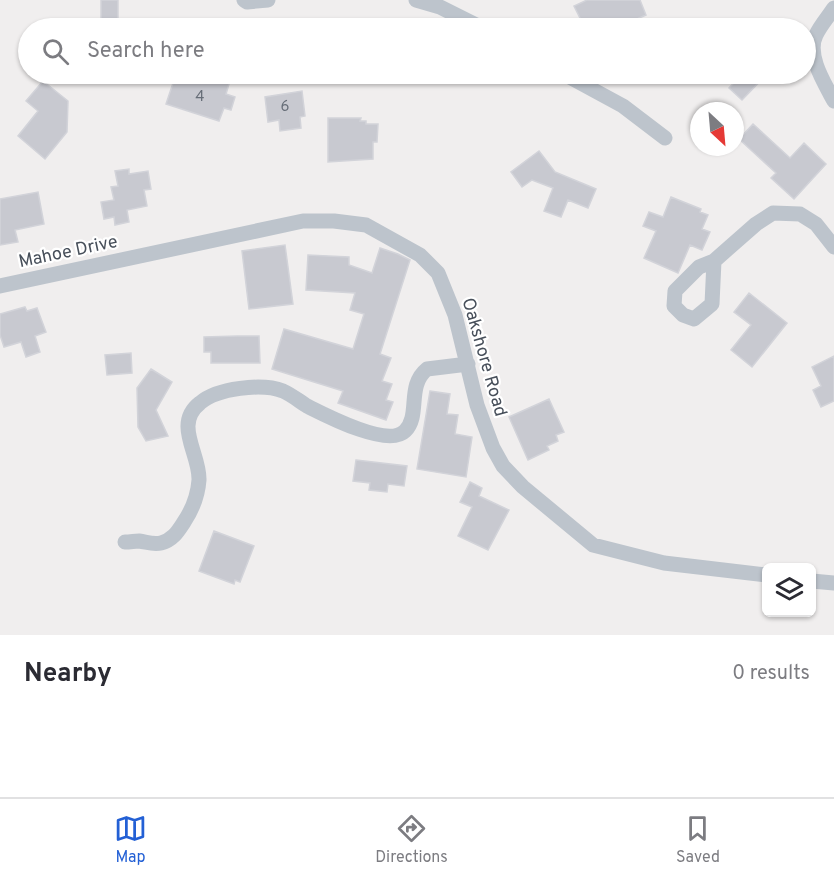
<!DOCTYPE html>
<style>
:root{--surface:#fff;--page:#f7f7f7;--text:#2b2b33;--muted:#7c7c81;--line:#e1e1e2;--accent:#2360d5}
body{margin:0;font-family:Overpass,sans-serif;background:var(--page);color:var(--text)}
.controls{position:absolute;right:18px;bottom:18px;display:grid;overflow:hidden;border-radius:9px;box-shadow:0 2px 4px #0004}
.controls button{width:54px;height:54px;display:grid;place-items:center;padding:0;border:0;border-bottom:2px solid var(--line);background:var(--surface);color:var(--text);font:30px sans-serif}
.compass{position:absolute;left:690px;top:102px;width:54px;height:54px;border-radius:50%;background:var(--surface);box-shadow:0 2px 4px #0004;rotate:154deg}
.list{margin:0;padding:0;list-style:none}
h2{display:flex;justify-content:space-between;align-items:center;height:78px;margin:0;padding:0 24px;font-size:26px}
h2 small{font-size:20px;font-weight:400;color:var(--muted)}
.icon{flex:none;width:33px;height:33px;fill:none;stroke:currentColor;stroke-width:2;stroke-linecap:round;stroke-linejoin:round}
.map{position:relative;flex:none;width:834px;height:635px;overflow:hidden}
.search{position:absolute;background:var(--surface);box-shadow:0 2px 4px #0004;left:18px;right:18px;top:18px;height:66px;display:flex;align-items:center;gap:15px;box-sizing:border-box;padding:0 21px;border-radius:33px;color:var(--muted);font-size:22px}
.sheet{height:162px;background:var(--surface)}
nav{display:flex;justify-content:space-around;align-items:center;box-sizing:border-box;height:84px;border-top:2px solid var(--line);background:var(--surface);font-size:16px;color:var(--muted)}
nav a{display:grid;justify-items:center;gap:3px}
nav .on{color:var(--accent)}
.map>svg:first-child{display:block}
</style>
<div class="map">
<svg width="834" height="635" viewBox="0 0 834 635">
<rect width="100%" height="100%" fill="#f0eeee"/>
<path fill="#c8c9d0" stroke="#d2d3d9" stroke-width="1.5" d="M 101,0 L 118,0 L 118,21 L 101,21 Z
M 587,0 L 640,0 L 646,15 L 616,28 L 585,28 L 574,6 Z
M 176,74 L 232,74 L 226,94 L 235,97 L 231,110 L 224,108 L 219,121 L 166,104 Z
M 742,74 L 767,74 L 742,100 L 729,88 Z
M 43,81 L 68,101 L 67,132 L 45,159 L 18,136 L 38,111 L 26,101 Z
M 302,91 L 305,116 L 300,117 L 301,128 L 280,131 L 279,120 L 268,122 L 265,97 Z
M 328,118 L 361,118 L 360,121 L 366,121 L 366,124 L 378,124 L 377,142 L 373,142 L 373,159 L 328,162 Z
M 753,124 L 790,158 L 804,143 L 826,164 L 794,199 L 771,178 L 776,173 L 739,139 Z
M 539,151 L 555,172 L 596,189 L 588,208 L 568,200 L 561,217 L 544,211 L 553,188 L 532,180 L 522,187 L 511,172 Z
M 129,169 L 129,174 L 148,171 L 151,189 L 144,190 L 147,206 L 127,210 L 129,222 L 115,225 L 114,217 L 104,219 L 101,202 L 114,200 L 111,187 L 118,186 L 115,171 Z
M 38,192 L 44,224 L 15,230 L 18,242 L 0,245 L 0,199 Z
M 671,197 L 701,209 L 700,212 L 708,215 L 702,229 L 710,232 L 702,250 L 690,245 L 678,273 L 644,258 L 656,231 L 643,226 L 649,212 L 663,217 Z
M 285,245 L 293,304 L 249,309 L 242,251 Z
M 380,248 L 398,254 L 410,260 L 380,354 L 391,358 L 382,381 L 392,384 L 386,400 L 393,402 L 386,420 L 338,403 L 343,391 L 272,369 L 284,329 L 353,349 L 364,314 L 350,310 L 355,293 L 306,290 L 308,255 L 349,257 L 349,265 L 372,273 Z
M 749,293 L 787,323 L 752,367 L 731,350 L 751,325 L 734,312 Z
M 25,307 L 27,311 L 37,308 L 46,332 L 35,336 L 40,352 L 26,357 L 21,342 L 4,347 L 0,335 L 0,314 Z
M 238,336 L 259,336 L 260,363 L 211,363 L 211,352 L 204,352 L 204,337 Z
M 131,353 L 132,373 L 107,375 L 105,355 Z
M 834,356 L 834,401 L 821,407 L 813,390 L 821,386 L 812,367 Z
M 151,369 L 172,382 L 156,410 L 168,436 L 146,441 L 138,427 L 137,388 Z
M 430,391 L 450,394 L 447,414 L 458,415 L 455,434 L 472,437 L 466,477 L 417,469 Z
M 549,399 L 564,432 L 556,435 L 558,441 L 547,446 L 549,450 L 528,460 L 509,417 Z
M 356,460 L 407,466 L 404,486 L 388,484 L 387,492 L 369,490 L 370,483 L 353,481 Z
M 470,482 L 482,488 L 479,496 L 509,510 L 488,550 L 458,536 L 472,507 L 460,502 Z
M 214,531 L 254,546 L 240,582 L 235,580 L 234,584 L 199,571 Z"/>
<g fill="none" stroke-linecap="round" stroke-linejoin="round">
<path stroke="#bdc4cc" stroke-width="15" d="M 244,0 L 247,2 L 268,0
M 416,0 L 440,7 L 482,28
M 834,8 C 828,17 820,26 816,35 C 806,55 825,84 834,101
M 564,74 L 623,106 L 665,138
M 714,261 L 699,267 L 675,291 L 674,306 L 683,315 L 694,319 L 712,304 L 714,261 L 756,224 L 773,213 L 800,214 L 816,224 L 834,247
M 0,286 L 303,221 L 334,221 L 366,225 L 420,255 L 438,273 L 455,315 L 477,405 L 493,448 L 503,466 L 523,487 L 593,545 L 664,563 L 766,575
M 125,542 C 130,542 135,541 139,541 C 147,542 153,545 161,543 C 173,540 178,531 184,522 C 192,510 198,494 199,480 C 200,454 173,424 200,403 C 217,388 262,383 283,391 C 292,395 299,401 307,406 C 325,415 388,448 405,431 C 421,415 406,386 427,369 L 468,364
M 812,581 L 834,583"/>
</g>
<g text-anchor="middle" stroke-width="4.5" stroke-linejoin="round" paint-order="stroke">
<g font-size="15" fill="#676e78">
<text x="200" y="101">4</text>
<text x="285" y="111">6</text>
</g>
<g font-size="18" fill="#474f5a" stroke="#fff">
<text transform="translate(68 251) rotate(-12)" y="6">Mahoe Drive</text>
<text transform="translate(485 357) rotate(74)" y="6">Oakshore Road</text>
</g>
</g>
</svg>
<div class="controls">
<button><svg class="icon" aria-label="layers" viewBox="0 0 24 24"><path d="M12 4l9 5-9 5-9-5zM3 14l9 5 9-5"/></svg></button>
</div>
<svg class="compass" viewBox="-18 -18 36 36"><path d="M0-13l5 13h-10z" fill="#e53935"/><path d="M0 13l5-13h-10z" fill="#7c7c81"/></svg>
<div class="search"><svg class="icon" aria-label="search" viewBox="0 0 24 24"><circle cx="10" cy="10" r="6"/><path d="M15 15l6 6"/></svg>Search here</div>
</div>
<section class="sheet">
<h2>Nearby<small>0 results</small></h2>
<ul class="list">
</ul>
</section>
<nav>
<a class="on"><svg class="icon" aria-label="map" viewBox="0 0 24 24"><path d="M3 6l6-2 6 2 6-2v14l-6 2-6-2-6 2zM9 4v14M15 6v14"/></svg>Map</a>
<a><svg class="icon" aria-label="directions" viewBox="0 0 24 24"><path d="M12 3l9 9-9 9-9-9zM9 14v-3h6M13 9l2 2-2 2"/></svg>Directions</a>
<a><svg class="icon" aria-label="saved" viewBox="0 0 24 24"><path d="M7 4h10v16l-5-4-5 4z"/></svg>Saved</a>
</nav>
